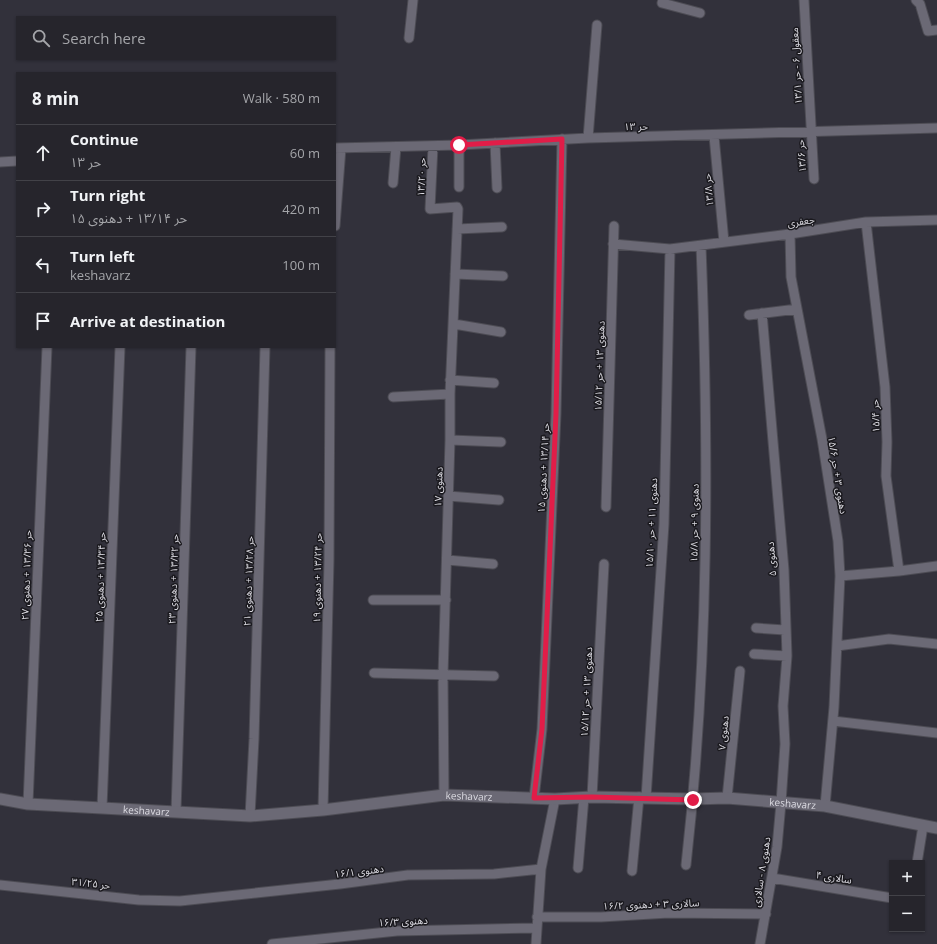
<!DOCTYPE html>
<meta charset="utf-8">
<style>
:root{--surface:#26252c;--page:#2e2d34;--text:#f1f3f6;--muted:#a4a5a9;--line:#424248}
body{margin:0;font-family:"Open Sans","Noto Sans Arabic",sans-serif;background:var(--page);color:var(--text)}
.controls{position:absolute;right:12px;bottom:12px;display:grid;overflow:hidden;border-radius:0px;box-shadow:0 1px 3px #0004}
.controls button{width:36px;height:36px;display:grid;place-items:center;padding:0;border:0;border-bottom:1px solid var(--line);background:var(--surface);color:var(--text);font:20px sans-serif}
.stop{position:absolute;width:12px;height:12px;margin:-9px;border:3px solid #e11d48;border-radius:50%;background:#fff}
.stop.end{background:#e11d48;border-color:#fff;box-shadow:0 1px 4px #0008}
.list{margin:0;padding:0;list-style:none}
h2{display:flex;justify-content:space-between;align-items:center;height:52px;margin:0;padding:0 16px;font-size:17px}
h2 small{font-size:13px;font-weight:400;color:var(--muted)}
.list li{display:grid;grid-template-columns:26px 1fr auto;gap:12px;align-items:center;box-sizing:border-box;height:56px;padding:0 16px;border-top:1px solid var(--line)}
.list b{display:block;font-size:15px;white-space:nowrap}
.list p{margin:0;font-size:13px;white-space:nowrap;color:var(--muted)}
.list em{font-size:13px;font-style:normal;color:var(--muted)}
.icon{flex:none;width:22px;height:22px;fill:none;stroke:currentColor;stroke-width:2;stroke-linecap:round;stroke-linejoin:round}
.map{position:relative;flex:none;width:937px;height:944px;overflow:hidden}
.search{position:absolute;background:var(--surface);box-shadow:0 1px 3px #0004;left:16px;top:16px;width:320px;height:44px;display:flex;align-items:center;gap:10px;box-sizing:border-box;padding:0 14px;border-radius:0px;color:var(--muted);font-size:15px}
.panel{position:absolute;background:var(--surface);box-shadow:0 1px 3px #0004;left:16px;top:72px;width:320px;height:276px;border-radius:0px}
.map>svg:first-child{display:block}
</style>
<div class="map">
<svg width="937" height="944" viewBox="0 0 937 944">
<rect width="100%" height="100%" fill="#32313b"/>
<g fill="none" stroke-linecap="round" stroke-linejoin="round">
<defs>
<path id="minor" d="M 663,0 L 662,3 L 700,13
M 804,0 L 814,179
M 916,0 L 920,4 L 928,31 L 937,30
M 409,38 L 413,0
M 714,136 L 724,242
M 588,138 L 597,25
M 495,143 L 497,188
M 459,145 L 459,187
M 433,146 L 430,209 L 457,207 L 458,209 L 450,394 L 450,440 L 443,676 L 444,795
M 335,148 L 459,145 L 588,138 L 937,128
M 0,162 L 17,161
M 393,183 L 396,147
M 866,222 L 885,387 L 887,442 L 886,476 L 899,571 L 937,566
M 335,226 L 341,148
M 457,229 L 502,227
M 790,234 L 791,277 L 822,439 L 838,541 L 840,576 L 834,707 L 825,806
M 613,244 L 670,249 L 790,234 L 866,222 L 937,220
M 455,274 L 503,276
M 749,315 L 797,309
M 454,324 L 501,332
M 450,380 L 494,383
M 393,397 L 450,394
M 450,440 L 501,442
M 448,496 L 499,500
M 606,507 L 614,226
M 447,560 L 493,564
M 840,576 L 899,571
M 373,600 L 446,600
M 756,628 L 785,630
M 837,646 L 889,639 L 937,644
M 754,654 L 787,656
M 374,673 L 494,676
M 833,721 L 937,733
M 592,797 L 604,564
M 534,798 L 542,729 L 556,414 L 562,139
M 646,798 L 664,524 L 670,249
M 727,798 L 740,671
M 28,804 L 47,347
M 102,808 L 120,347
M 323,810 L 329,560 L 330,347
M 176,812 L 191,347
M 250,816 L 254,739 L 265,347
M 917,863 L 923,826
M 686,865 C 709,660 709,452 701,246
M 578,868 L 584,797
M 632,871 L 639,797
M 772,878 L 892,898
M 0,885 L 139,900 L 180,901 L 340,884 L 408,875 L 494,874 L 541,869
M 537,917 L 601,917 L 669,913 L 766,914
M 272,944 L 397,931 L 536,928
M 536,944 L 541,869 L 555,799
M 760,944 L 777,847 L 781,803 L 785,744 L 783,706 L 787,656 L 784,570 L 762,313"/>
<g id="tertiary">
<path id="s1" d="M 0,799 L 28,804 L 250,816 L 323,810 L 444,795 L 555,799 L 592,797 L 693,799 L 727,798 L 825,806 L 937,828"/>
</g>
</defs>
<use href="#minor" stroke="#4d4c54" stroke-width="11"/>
<use href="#tertiary" stroke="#4d4c54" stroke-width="13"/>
<use href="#minor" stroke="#6b6975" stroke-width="9"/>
<use href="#tertiary" stroke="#6b6975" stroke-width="11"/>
</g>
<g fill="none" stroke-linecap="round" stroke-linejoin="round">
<path stroke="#e11d48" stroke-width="5" d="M 459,145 L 562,139 L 556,414 L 542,729 L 534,798 L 592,797 L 693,800"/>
</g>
<g text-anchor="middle" stroke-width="3" stroke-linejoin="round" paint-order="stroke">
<g font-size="10" fill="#dddce3" stroke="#1a191e">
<text transform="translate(796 66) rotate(-93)" y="4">معقول ۶ - حر ۱۳/۱</text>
<text transform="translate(636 126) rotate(-1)" y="4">حر ۱۳</text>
<text transform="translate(801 156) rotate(-94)" y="4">حر ۱۳/۶</text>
<text transform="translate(421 177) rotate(-88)" y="4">حر ۱۳/۲۰</text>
<text transform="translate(708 190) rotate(-95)" y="4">حر ۱۳/۸</text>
<text transform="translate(801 221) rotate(-9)" y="4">جعفری</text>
<text transform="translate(599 366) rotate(-88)" y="4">دهنوی ۱۳ + حر ۱۵/۱۲</text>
<text transform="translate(875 416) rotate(-92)" y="4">حر ۱۵/۴</text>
<text transform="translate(543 468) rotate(-87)" y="4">حر ۱۳/۱۴ + دهنوی ۱۵</text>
<text transform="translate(838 475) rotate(81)" y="4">دهنوی ۳ + حر ۱۵/۶</text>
<text transform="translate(438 487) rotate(-88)" y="4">دهنوی ۱۷</text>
<text transform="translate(651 523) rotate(-87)" y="4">دهنوی ۱۱ + حر ۱۵/۱۰</text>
<text transform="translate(694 523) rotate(-89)" y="4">دهنوی ۹ + حر ۱۵/۸</text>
<text transform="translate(771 559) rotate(-94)" y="4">دهنوی ۵</text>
<text transform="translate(26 575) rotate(-88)" y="4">حر ۱۳/۳۶ + دهنوی ۲۷</text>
<text transform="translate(100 577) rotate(-88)" y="4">حر ۱۳/۳۴ + دهنوی ۲۵</text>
<text transform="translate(317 578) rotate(-89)" y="4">حر ۱۳/۲۴ + دهنوی ۱۹</text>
<text transform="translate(173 579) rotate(-88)" y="4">حر ۱۳/۳۲ + دهنوی ۲۳</text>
<text transform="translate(248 581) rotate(-88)" y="4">حر ۱۳/۲۸ + دهنوی ۲۱</text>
<text transform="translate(586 692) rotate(-87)" y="4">دهنوی ۱۳ + حر ۱۵/۱۲</text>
<text transform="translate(723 733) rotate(-84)" y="4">دهنوی ۷</text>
<text dy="4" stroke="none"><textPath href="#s1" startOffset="471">keshavarz</textPath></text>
<text dy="4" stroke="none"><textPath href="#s1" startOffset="795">keshavarz</textPath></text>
<text dy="4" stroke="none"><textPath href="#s1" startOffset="147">keshavarz</textPath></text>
<text transform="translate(359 871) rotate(-7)" y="4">دهنوی ۱۶/۱</text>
<text transform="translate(761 872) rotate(-81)" y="4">دهنوی ۸ - سالاری</text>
<text transform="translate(834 877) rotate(9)" y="4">سالاری ۴</text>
<text transform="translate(91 883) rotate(6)" y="4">حر ۳۱/۲۵</text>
<text transform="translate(651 904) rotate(-2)" y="4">سالاری ۳ + دهنوی ۱۶/۲</text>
<text transform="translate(403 921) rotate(-3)" y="4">دهنوی ۱۶/۳</text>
</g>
</g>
</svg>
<div class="controls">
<button>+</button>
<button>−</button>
</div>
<div class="stop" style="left:459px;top:145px"></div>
<div class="stop end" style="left:693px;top:800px"></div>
<div class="search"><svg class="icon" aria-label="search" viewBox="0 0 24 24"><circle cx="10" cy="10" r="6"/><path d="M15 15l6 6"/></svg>Search here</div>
<section class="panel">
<h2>8 min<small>Walk · 580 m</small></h2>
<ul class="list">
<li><svg class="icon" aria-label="ahead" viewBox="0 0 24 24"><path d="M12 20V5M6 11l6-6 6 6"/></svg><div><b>Continue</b><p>حر ۱۳</p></div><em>60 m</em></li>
<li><svg class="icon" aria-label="right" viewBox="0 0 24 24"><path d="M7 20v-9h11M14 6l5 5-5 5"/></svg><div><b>Turn right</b><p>حر ۱۳/۱۴ + دهنوی ۱۵</p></div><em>420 m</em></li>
<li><svg class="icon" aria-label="left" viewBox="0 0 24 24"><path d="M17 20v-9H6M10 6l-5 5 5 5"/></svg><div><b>Turn left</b><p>keshavarz</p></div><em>100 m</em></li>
<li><svg class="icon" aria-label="arrive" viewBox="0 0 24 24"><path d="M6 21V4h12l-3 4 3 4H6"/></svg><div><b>Arrive at destination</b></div></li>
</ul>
</section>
</div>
